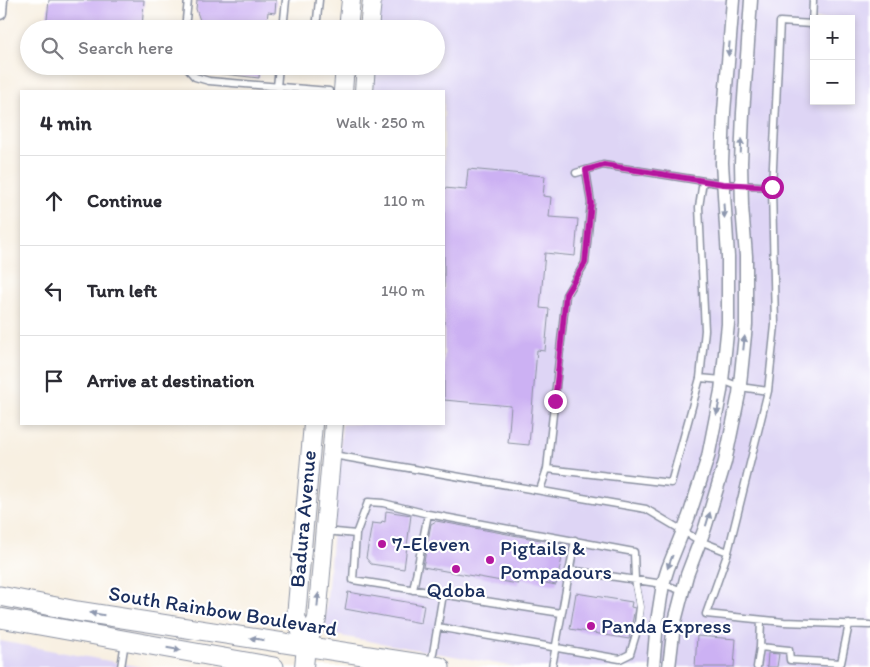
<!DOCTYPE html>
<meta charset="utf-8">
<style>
:root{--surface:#fff;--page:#f7f7f7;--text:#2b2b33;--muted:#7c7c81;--line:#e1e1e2}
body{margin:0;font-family:Itim,sans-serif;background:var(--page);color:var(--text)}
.controls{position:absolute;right:15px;top:15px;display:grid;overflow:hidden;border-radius:0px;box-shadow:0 2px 8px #0003}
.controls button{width:45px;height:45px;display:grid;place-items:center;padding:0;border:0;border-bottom:1px solid var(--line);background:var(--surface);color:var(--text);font:25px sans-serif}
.stop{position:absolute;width:15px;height:15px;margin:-11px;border:4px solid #b5179e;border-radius:50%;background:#fff}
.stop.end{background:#b5179e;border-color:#fff;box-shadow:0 1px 5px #0008}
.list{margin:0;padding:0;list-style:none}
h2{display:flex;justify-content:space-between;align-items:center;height:65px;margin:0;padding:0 20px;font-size:21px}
h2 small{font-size:16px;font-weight:400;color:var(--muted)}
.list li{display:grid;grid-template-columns:32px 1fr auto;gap:15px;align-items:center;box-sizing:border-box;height:90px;padding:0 20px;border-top:1px solid var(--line)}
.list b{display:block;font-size:19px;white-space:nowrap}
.list em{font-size:16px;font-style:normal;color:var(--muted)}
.icon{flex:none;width:28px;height:28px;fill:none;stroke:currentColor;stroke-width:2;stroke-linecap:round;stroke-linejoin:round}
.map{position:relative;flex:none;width:870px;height:667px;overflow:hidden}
.search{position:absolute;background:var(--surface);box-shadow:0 2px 8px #0003;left:20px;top:20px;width:425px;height:55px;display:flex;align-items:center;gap:12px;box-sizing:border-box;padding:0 18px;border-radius:28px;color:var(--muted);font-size:19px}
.panel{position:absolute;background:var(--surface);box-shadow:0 2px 8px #0003;left:20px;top:90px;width:425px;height:335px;border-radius:0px}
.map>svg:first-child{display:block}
</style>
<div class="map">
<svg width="870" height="667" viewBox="0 0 870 667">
<rect width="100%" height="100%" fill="#fff"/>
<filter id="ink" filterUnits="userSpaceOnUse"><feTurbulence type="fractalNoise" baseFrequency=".02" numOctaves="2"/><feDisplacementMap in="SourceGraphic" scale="10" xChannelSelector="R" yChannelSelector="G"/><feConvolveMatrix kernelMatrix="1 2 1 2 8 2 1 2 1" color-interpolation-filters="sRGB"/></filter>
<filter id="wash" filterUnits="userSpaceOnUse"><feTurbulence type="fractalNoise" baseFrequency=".0096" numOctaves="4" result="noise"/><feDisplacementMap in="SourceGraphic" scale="20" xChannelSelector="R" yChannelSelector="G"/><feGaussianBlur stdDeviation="1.12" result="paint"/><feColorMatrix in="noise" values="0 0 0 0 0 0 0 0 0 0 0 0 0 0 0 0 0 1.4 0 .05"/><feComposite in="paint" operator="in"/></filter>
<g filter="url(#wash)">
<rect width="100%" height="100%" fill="#f8f0e2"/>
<path fill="#ded5f5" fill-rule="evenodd" d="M 380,0 L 870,0 L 870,667 L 515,667 L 324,633 L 342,424 L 444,424 L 444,91 L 372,91 L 374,66 L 436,66 L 436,29 L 377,29 ZM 814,19 L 851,19 L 851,101 L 814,101 Z
M 0,641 L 142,667 L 0,667 Z"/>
<g id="blocks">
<path fill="#ccb1f3" d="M 49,0 L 144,0 L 142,29 L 46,29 Z
M 197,0 L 276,0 L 275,13 L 268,12 L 266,29 L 203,29 L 196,9 Z
M 214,66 L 260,66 L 259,78 L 214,73 Z
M 468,169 L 545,176 L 543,196 L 551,197 L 549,217 L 578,219 L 575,256 L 545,253 L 540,308 L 549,309 L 545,351 L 537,350 L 529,445 L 508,443 L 511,406 L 444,400 L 444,188 L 466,190 Z
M 386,511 L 411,515 L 404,569 L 371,564 L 366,558 L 372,523 L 381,524 L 382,521 L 385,522 Z
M 436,521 L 562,544 L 562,548 L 564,549 L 556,585 L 519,578 L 518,584 L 423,567 L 431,524 Z
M 348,592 L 424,605 L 421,623 L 345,609 Z
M 576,593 L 632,602 L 631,607 L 635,608 L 629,639 L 570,629 Z
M 697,636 L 736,639 L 734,667 L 695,667 Z
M 768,653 L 779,654 L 777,667 L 767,667 Z"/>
</g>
</g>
<g filter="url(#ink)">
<use href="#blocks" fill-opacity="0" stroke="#8a90a0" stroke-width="1"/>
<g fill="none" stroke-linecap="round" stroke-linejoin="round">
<defs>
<path id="lane" d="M 813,0 L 812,24 L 780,22 L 772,187 L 775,325 L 768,391 L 728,552 L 706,614 L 784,622 L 870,625
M 185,29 L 188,0
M 283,29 L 286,0
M 316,29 L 319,0
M 185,66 L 195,77 L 209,81 L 329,91
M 310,66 L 313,66
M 277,87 L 279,66
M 576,173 L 603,165 L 723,184 L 772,187
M 700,378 L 705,330 L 699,207 L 703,181
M 333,455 L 646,509 L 700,541 L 728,552
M 547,469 L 671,483 L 700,378 L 722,380 L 740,387 L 768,391
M 540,490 L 547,469 L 566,295 L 585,263 L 591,203 L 586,170
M 325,531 L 356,534
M 569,570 L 663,584 L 683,591
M 413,590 L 428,514
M 438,627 L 620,659 L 630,654 L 637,631 L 640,607 L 635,580 L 634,552 L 428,514 L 383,503 L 368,502 L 356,534 L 353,580 L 561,613
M 760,647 L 789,650 L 790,660 L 841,663 L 849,624
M 431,665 L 443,594
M 121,667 L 125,642
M 552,667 L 575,540
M 757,667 L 760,647 L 761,620"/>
<path id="street" d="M 0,13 L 1,0
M 653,667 L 657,622 L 663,584 L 668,568 L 689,516 L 708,457 L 721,391 L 728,324 L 728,257 L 722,163 L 724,112 L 733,0
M 669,667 L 674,625 L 687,575 L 705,528 L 725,462 L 739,394 L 746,325 L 746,256 L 742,207 L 741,163 L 743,113 L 751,0"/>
<path id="secondary" d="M 348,29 L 351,0
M 369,29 L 372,0
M 343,91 L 345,66
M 364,91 L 366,66
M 306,646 L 296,617 L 313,424
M 304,667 L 306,646 L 317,619 L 334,424"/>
<path id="primary" d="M 0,596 L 77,611 L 440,667
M 0,618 L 274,667"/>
</defs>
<use href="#lane" stroke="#8a90a0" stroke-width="9"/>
<use href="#street" stroke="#8a90a0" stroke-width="15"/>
<use href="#secondary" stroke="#8a90a0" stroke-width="20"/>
<use href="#primary" stroke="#8a90a0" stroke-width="21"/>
<use href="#lane" stroke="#fff" stroke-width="6"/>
<use href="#street" stroke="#fff" stroke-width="12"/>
<use href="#secondary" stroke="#fff" stroke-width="18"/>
<use href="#primary" stroke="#fff" stroke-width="19"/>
</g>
<defs><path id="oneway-solid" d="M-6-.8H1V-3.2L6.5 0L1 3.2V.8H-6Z" transform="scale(1.25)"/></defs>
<g fill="#8d97ae">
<use href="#oneway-solid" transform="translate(729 49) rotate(95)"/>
<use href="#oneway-solid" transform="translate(741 146) rotate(-88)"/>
<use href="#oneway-solid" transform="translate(724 211) rotate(86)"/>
<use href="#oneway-solid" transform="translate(744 343) rotate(-84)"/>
<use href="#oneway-solid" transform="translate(718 408) rotate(101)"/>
<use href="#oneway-solid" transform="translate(708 519) rotate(-73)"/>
<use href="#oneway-solid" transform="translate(670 562) rotate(111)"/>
<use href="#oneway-solid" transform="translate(318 600) rotate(-85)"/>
<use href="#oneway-solid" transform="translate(97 614) rotate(-171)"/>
<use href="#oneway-solid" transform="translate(257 639) rotate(-171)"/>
<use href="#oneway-solid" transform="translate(174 649) rotate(10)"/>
</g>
</g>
<g fill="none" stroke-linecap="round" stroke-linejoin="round" filter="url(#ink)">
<path stroke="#b5179e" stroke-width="6" d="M 555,401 L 566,294 L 585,263 L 591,203 L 586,170 L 604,165 L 723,184 L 772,187"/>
</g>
<g fill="#b5179e" stroke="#fff" stroke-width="2">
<circle cx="382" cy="544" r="5"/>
<circle cx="490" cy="560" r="5"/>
<circle cx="456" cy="569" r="5"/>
<circle cx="591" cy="626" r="5"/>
</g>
<g text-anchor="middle" stroke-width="4.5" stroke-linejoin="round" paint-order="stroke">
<g font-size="21" fill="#1b2f5e" stroke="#fff">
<text transform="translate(303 519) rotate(-85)" y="7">Badura Avenue</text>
<text transform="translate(223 611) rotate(9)" y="7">South Rainbow Boulevard</text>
</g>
<g font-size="21" fill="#1b2f5e" stroke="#fff" text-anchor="start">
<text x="392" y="551">7-Eleven</text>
<text x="500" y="555">Pigtails &amp;<tspan x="500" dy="24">Pompadours</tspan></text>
<text x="456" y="597" text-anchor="middle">Qdoba</text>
<text x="601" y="633">Panda Express</text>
</g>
</g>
</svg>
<div class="controls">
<button>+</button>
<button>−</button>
</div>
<div class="stop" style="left:772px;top:187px"></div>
<div class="stop end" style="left:555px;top:401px"></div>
<div class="search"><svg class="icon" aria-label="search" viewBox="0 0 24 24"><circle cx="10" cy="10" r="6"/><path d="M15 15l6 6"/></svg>Search here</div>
<section class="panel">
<h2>4 min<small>Walk · 250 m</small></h2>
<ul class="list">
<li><svg class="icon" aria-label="ahead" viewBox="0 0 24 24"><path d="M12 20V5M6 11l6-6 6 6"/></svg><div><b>Continue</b></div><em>110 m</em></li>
<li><svg class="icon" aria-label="left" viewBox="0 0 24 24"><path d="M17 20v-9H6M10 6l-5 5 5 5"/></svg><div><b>Turn left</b></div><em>140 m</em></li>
<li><svg class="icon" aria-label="arrive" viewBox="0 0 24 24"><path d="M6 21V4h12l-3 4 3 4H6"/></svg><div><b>Arrive at destination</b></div></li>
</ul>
</section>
</div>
